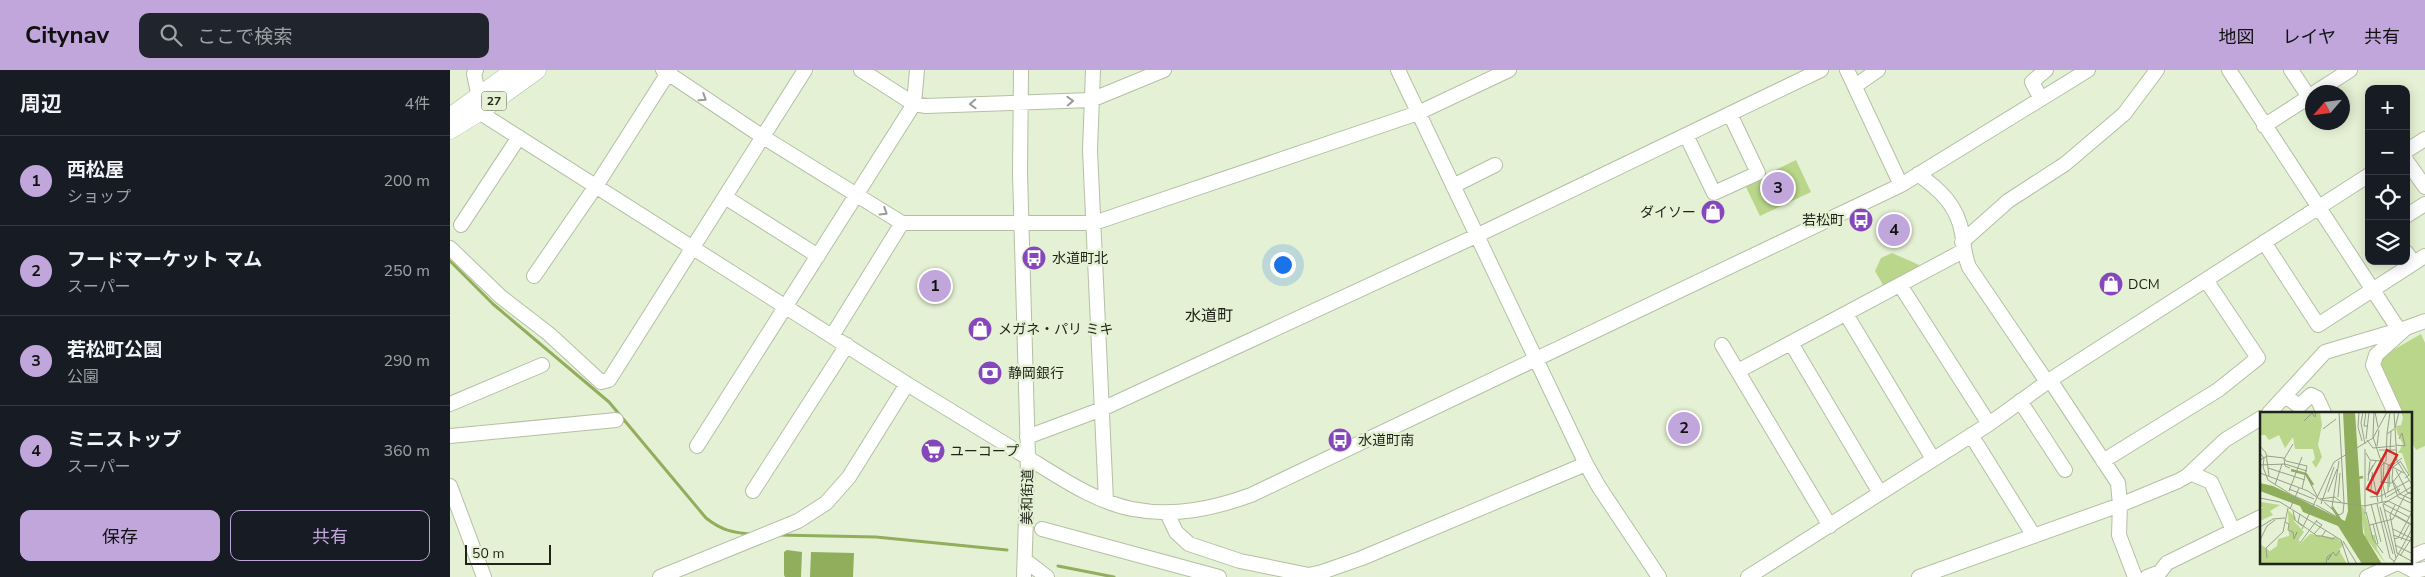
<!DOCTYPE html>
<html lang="ja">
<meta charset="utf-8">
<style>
:root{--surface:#171b24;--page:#20242c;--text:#f1f3f6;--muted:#9ea1a6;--line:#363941;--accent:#c1a6dc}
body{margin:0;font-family:"Nunito Sans","Noto Sans JP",sans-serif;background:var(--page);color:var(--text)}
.controls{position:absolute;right:15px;top:15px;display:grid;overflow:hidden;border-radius:10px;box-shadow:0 2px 12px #0003}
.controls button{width:45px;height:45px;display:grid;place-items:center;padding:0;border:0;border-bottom:1px solid var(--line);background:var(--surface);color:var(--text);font:25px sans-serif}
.compass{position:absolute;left:1855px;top:15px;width:45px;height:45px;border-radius:50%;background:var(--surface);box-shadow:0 2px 12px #0003;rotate:242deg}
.scale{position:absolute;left:15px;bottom:12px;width:86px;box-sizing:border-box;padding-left:5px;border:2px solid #1f2319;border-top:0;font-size:14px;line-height:18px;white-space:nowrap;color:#1f2319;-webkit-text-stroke:4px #e5f1d4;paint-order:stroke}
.you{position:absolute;left:832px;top:194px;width:18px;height:18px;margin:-12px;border:4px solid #fff;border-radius:50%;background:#1a73e8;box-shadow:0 0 0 8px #1a73e833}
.badge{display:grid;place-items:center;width:32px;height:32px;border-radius:50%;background:var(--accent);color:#111;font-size:16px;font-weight:700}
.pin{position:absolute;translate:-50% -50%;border:2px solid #fff;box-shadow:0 1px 5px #0006}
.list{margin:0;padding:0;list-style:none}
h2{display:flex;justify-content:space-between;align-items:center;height:65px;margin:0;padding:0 20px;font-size:21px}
h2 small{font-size:16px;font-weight:400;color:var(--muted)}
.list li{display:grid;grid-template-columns:32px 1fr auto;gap:15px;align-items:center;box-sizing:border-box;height:90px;padding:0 20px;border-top:1px solid var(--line)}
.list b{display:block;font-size:19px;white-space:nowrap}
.list p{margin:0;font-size:16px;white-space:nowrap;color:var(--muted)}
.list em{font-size:16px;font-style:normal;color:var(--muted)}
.actions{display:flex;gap:10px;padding:15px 20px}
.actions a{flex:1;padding:11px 0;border:1px solid var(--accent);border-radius:10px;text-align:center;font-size:18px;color:var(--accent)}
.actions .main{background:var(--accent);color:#111}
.icon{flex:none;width:28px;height:28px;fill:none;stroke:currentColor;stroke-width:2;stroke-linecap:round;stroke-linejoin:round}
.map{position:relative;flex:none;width:1975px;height:507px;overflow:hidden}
header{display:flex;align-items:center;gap:30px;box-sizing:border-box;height:70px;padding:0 25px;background:var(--accent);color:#111}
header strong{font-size:24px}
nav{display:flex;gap:28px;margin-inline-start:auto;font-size:18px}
.search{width:350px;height:45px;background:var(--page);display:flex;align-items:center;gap:12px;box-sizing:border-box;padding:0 18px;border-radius:10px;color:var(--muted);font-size:19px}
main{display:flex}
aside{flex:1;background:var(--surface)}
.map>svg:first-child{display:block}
</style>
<header>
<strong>Citynav</strong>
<div class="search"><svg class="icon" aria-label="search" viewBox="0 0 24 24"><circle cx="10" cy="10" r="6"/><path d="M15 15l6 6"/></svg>ここで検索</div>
<nav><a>地図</a><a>レイヤ</a><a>共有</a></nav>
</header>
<main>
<aside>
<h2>周辺<small>4件</small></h2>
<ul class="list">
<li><span class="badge">1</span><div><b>西松屋</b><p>ショップ</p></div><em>200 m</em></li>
<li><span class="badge">2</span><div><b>フードマーケット マム</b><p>スーパー</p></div><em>250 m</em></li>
<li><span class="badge">3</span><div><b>若松町公園</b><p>公園</p></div><em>290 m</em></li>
<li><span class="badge">4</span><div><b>ミニストップ</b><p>スーパー</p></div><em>360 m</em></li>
</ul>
<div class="actions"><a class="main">保存</a><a>共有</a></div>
</aside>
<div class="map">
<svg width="1975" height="507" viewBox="0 0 1975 507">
<rect width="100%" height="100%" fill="#e5f1d4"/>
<path fill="#b9d68a" d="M 1346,90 L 1361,122 L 1310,146 L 1295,115 Z
M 1442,183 L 1476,198 L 1436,220 L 1425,201 L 1431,188 Z
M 1971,264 L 1975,273 L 1975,376 L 1966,380 L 1961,371 L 1961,343 L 1949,343 L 1928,296 L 1931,287 Z"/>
<path fill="#90ae5c" d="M 337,480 L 352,482 L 351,507 L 335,507 L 334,505 L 334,482 Z
M 361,482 L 404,483 L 403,507 L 360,507 Z"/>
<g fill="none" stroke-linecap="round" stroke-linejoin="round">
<path stroke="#90ae5c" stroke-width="3" d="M 0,191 L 43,234 L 159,332 L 256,448 C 271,460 283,463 302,464
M 328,465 L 426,467 L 557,480
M 608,496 L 664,507"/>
<defs>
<path id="minor" d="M 26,0 L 24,4 L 29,27 L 29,42 L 457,314
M 213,0 L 313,67 L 452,153 L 644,153 L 968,43 L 1059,0
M 411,0 L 464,34 L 476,36 L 641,30 L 714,0
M 571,0 L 570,103 L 578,388 L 574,507
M 643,0 L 640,80 L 656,431
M 948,0 L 1136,394 L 1149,417 L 1209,507
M 1397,0 L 1451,115
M 1779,0 L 1949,260
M 1841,0 L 1859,27
M 1405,16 L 1428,0
M 1866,22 L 1900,0
M 1591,29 L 1582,12 L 1596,0
M 1814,56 L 1862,25
M 1236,65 L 1264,123 L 1308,103 L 1280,44
M 1956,81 L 1975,69
M 1956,90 L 1975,117
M 1468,104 C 1490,120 1507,135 1512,163 C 1514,175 1514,185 1519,197 L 1597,312
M 1003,116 L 1045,95
M 275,127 L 368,186
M 1956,146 L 1975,134
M 11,155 L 69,67
M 1512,172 L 1558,131 L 1615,94 L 1674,44 L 1707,0
M 1814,172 L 1868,255 L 1975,186
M 0,178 L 51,227 L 99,264 L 151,312 L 159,310 L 355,0
M 1956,182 L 1964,193
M 84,206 L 146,116 L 220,0
M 1450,215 L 1539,354
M 1396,244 L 1483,389
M 1956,258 L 1975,251
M 382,266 L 452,153
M 1341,273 L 1430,423
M 1272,275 L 1380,456
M 1288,301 L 1513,181
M 1600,310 L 1668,413 L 1670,435 L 1669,465 L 1685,507
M 1835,326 L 1849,336 L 1861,325 L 1867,328 L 1874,343
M 1570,331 L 1615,400
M 0,334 L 92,295
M 1819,343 L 1875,282 L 1956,258 L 1926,285 L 1923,295 L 1945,343
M 1521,365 L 1584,466
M 0,366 L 166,350
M 577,367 L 652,339 L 1026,166 L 1371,0
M 247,376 L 464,34 L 467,0
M 1653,391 L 1768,320 L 1808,288 L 1756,210
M 1740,403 L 1761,412 L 1783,460
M 0,416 L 34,507
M 303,421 L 397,275
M 717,443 L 726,462 L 739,474 L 790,491 L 859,505 L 872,502 L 912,488 L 1136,394
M 592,459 L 769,507
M 1961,487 L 1975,481
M 575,490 L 597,507
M 1949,493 L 1964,501 L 1975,499
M 210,507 L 348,451 L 376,433 L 399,407 L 457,314 C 495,337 533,360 570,383 C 605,404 642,431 682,439 C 724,447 762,439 801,425 L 1451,115 L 1638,0
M 1298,507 L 1539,354 L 1600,310 L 1919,105
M 1469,507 L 1670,435 L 1728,411 L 1737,406 L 1775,370 L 1811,348
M 1697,507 L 1710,502 L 1717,493 L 1811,447
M 1917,507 L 1947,493"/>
<path id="major" d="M 0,47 L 65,0
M 0,60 L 29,42 L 87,0"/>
</defs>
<use href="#minor" stroke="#b4bfa4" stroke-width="16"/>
<use href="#major" stroke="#b4bfa4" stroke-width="19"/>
<use href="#minor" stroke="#fff" stroke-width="14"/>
<use href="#major" stroke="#fff" stroke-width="18"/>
</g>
<defs><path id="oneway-chevron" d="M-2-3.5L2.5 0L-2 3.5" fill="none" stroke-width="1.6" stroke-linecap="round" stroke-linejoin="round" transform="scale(1.25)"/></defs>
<g stroke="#9a9c98">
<use href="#oneway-chevron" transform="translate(253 28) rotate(33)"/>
<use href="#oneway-chevron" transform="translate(620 31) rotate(-2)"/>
<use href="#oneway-chevron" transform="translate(523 34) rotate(178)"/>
<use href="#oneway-chevron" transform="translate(434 142) rotate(32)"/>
</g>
<defs>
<symbol id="shop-disc" viewBox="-11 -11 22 22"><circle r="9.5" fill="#8647bd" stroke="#e5f1d4"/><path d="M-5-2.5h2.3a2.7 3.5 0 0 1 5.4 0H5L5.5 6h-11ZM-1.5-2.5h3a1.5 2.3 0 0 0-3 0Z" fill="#fff"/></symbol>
<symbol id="bus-disc" viewBox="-11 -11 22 22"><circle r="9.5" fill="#8647bd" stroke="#e5f1d4"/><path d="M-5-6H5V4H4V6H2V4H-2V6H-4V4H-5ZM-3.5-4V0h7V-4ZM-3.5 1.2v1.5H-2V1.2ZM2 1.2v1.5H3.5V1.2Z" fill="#fff"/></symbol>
<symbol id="bank-disc" viewBox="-11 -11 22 22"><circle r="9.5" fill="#8647bd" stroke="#e5f1d4"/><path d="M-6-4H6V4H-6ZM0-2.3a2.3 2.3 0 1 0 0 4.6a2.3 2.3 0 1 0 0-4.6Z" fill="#fff"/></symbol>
<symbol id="supermarket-disc" viewBox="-11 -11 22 22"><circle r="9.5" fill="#8647bd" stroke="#e5f1d4"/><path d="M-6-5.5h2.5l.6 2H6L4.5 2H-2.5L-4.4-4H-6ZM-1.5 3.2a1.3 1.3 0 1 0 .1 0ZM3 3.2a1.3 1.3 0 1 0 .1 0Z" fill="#fff"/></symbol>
</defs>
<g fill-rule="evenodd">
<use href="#shop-disc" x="1249" y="128" width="28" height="28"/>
<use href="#bus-disc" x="1397" y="136" width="28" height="28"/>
<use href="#bus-disc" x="570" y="174" width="28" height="28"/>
<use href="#shop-disc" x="1647" y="200" width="28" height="28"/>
<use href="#shop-disc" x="516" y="245" width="28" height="28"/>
<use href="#bank-disc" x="526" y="289" width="28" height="28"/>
<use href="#bus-disc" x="876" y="356" width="28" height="28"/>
<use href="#supermarket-disc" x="469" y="367" width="28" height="28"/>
</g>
<g text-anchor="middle" stroke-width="5" stroke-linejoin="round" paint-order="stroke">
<rect fill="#e5f1d4" stroke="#5a6151" stroke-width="1" x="31.5" y="21.5" width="25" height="19" rx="4"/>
<g font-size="12" font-weight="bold" fill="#1f2319">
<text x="44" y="35">27</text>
</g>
<g font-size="14" fill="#1f2319" stroke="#e5f1d4" text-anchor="start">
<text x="1246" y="147" text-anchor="end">ダイソー</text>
<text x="1394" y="155" text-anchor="end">若松町</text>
<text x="602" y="193">水道町北</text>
<text x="1678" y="219">DCM</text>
<text x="548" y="264">メガネ・パリ ミキ</text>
<text x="558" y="308">静岡銀行</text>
<text x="908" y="375">水道町南</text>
<text x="500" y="386">ユーコープ</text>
</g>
<g font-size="14" fill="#1f2319" stroke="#e5f1d4">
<text transform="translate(577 427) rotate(-89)" y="5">美和街道</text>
</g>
<g font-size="16" fill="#1f2319" stroke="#e5f1d4">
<text x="759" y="251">水道町</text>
</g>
</g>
<g transform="translate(1810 342)">
<rect width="152" height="152" fill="#e5f1d4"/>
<path d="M 0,0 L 60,0 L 62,13 L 58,33 L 62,45 L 56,56 L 52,50 L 55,47 L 53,37 L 35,37 L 33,25 L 25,36 L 19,23 L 9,28 L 5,23 L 0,23 ZM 141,0 L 152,0 L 151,68 L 142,41 L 138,41 L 143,32 L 137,21 L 136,14 L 141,13 L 143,6 ZM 1,90 L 20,93 L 10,99 L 13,103 L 0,109 L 0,97 L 3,96 L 0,94 ZM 100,95 L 103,95 L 112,123 L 115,123 L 117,137 L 126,152 L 105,125 ZM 28,98 L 36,106 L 34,109 L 44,120 L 39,127 L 40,132 L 50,122 L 77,126 L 84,132 L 79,138 L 87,152 L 0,152 L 0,132 L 10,139 L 17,134 L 18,127 L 29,124 Z" fill="#b9d68a"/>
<path d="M 83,0 L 95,0 L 103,121 L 122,152 L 102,152 L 78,114 L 43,100 L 40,94 L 0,79 L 0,71 L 13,74 L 85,109 L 88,99 Z" fill="#90ae5c"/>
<path fill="none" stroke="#90ae5c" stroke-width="2.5" d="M 31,58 L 46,62 L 53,73M 98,79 L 98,66 L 103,65M 72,95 L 83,112"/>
<path fill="none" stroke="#969f89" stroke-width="1" d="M 79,0 L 84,91M 99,0 L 98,15 L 102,29M 103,0 L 101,11 L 105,32M 106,0 L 104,14 L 107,14M 115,0 L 118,15M 134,0 L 137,49 L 153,74M 44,9 L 52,1 L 55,5 L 56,0M 135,16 L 139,0M 63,17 L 76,7M 127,22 L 130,0M 113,25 L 121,49 L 144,61M 113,25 L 114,0M 106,27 L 109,0M 107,28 L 113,36 L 135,34M 136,33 L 145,34 L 142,21 L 139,27M 0,34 L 6,41 L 9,64M 117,34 L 119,18M 105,37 L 105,102M 119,38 L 136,38M 130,39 L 131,19M 0,41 L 4,46 L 3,55 L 8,68 L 32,83 L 55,93M 106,41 L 110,48 L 121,49M 24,46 L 26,49 L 47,54 L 42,77M 0,48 L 7,44 L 24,46M 140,49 L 149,63 L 145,66M 140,50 L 133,55 L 132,67 L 140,82 L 153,88M 0,53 L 25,52 L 47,59M 113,53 L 108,63 L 116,49M 8,56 L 45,68M 30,56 L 25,54 L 24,47 L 33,32M 136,58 L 147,80 L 153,83M 112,60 L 118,90M 0,61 L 48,79 L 61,88 L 104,94 L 128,89 L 153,101M 46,63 L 57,84M 132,68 L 138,85 L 153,92M 108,69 L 110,49M 120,70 L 132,71 L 142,59M 122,70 L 126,86M 123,70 L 124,51M 15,73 L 22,52M 129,75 L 130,55 L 142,46M 29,77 L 54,87M 111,78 L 112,63M 29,79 L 42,45M 68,80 L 77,57M 128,80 L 128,54 L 137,47M 78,85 L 80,61M 110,85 L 121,84 L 150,68M 127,85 L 140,77M 0,86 L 20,90 L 81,128 L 89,152M 60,87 L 75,85 L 81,90M 64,90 L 79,103 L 83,101 L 84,91M 122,91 L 121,54 L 126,49 L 127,22 L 134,17M 61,92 L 74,55M 111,92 L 121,130M 117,92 L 130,146 L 134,149M 124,92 L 149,105M 56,93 L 79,106M 135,93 L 130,103 L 137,141 L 153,150M 72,95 L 79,49M 120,95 L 133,142M 30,97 L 39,76M 125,98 L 153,114M 33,99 L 35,108 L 42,114M 106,100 L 113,127 L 123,141M 40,102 L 38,110 L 57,124 L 62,124 L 66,118M 135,103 L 151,112M 25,110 L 29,112 L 28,118 L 33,120 L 34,127 L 37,120 L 36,123M 113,112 L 118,132M 110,113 L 133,107 L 145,83 L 153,79M 0,115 L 13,107 L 25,106M 42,117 L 74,50 L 113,26 L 127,0M 133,117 L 153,127M 54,122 L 62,113 L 56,109M 133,123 L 153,130M 62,124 L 73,127 L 76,124M 134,127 L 138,126 L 152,100M 0,128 L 7,114 L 15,108M 141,128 L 149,113M 83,129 L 97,152M 40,131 L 57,108M 135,133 L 153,142M 140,144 L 153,124M 7,146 L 6,136 L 23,120 L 28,96M 136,146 L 123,92 L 153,74M 66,152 L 67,145 L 71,142 L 68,148 L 73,140 L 76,144 L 80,138M 133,152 L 153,115"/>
<path fill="#d62828" fill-opacity="0.15" stroke="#d62828" stroke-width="2.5" d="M 127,38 L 137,43 L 117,82 L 107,77 Z"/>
<rect width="152" height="152" fill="none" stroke="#1f2319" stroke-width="2.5"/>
</g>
</svg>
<div class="controls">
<button>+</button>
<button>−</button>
<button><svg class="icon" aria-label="locate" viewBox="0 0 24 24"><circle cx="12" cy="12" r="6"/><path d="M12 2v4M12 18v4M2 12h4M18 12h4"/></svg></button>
<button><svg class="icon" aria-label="layers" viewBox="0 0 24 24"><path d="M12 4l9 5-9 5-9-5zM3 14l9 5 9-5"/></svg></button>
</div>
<svg class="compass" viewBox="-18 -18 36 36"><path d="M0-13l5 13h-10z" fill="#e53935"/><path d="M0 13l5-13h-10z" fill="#9ea1a6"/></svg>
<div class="scale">50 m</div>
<div class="you"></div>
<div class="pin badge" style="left:485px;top:216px">1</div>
<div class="pin badge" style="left:1234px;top:358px">2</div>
<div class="pin badge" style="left:1328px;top:118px">3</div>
<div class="pin badge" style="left:1444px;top:160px">4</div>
</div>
</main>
